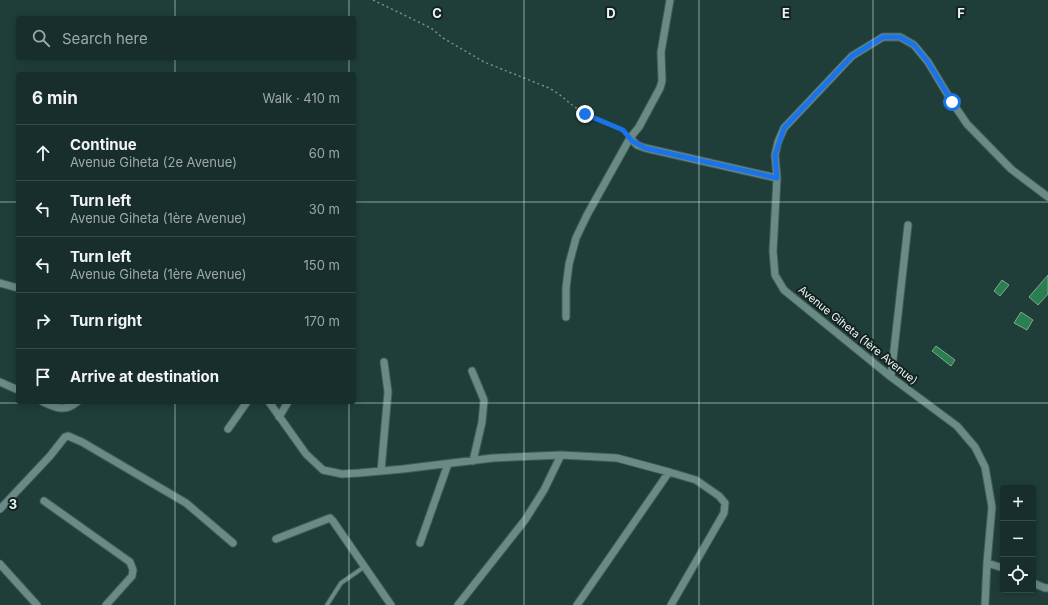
<!DOCTYPE html>
<meta charset="utf-8">
<style>
:root{--surface:#172e2c;--page:#243a38;--text:#f1f3f6;--muted:#9ea8a9;--line:#364a48}
body{margin:0;font-family:Inter,sans-serif;background:var(--page);color:var(--text)}
.controls{position:absolute;right:12px;bottom:12px;display:grid;overflow:hidden;border-radius:4px;box-shadow:0 2px 10px #0003}
.controls button{width:36px;height:36px;display:grid;place-items:center;padding:0;border:0;border-bottom:1px solid var(--line);background:var(--surface);color:var(--text);font:20px sans-serif}
.stop{position:absolute;width:12px;height:12px;margin:-9px;border:3px solid #1a73e8;border-radius:50%;background:#fff}
.stop.end{background:#1a73e8;border-color:#fff;box-shadow:0 1px 4px #0008}
.list{margin:0;padding:0;list-style:none}
h2{display:flex;justify-content:space-between;align-items:center;height:52px;margin:0;padding:0 16px;font-size:17px}
h2 small{font-size:13px;font-weight:400;color:var(--muted)}
.list li{display:grid;grid-template-columns:26px 1fr auto;gap:12px;align-items:center;box-sizing:border-box;height:56px;padding:0 16px;border-top:1px solid var(--line)}
.list b{display:block;font-size:15px;white-space:nowrap}
.list p{margin:0;font-size:13px;white-space:nowrap;color:var(--muted)}
.list em{font-size:13px;font-style:normal;color:var(--muted)}
.icon{flex:none;width:22px;height:22px;fill:none;stroke:currentColor;stroke-width:2;stroke-linecap:round;stroke-linejoin:round}
.map{position:relative;flex:none;width:1048px;height:605px;overflow:hidden}
.search{position:absolute;background:var(--surface);box-shadow:0 2px 10px #0003;left:16px;top:16px;width:340px;height:44px;display:flex;align-items:center;gap:10px;box-sizing:border-box;padding:0 14px;border-radius:4px;color:var(--muted);font-size:15px}
.panel{position:absolute;background:var(--surface);box-shadow:0 2px 10px #0003;left:16px;top:72px;width:340px;height:332px;border-radius:4px}
.map>svg:first-child{display:block}
</style>
<div class="map">
<svg width="1048" height="605" viewBox="0 0 1048 605">
<rect width="100%" height="100%" fill="#1f3e3a"/>
<path fill="#297f4f" stroke="#89a391" d="M 1048,275 L 1048,294 L 1038,305 L 1029,297 Z
M 1002,280 L 1009,285 L 1000,296 L 994,291 Z
M 1021,312 L 1033,320 L 1027,330 L 1014,323 Z
M 936,346 L 955,360 L 951,366 L 932,351 Z"/>
<g fill="none" stroke-linecap="round" stroke-linejoin="round">
<defs>
<path id="lane" d="M 327,605 L 341,583 L 364,567"/>
<path id="street" d="M 630,138 L 637,145 L 645,148 L 777,178
M 0,283 L 18,288
M 566,317 L 566,288 L 569,264 L 576,238 L 587,215 L 630,138 L 639,127 L 660,88 L 662,81 L 661,52 L 670,0
M 472,371 L 484,400 L 482,422 L 473,461
M 891,377 L 908,225
M 0,382 L 18,390
M 43,402 C 56,408 65,412 77,402
M 269,402 L 306,454 L 323,470 L 342,474 L 359,473 L 403,469 L 493,458 L 561,455
M 279,417 L 288,402
M 228,429 L 247,402
M 381,471 L 388,392 L 384,362
M 44,501 L 130,562 L 133,570 L 132,576 L 106,605
M 0,509 L 50,456 L 65,437 L 68,436 L 82,442 L 186,503 L 233,543
M 276,539 L 330,518 L 333,521 L 391,605
M 420,543 L 448,464
M 987,563 L 1003,568
M 0,564 L 37,605
M 1033,583 L 1045,588 L 1048,588
M 458,605 L 525,520 L 544,490 L 561,455 L 617,458 L 669,472 L 696,480 L 719,496 L 725,503 L 724,513 L 671,605
M 577,605 L 669,472
M 985,605 L 987,563 L 992,507 L 985,467 L 975,447 L 957,426 L 891,377 L 784,290 L 775,275 L 773,251 L 777,178 L 775,155 L 778,142 L 784,128 L 852,56 L 883,37 L 900,37 L 914,45 L 928,62 L 952,102 L 967,124 L 1011,169 L 1048,197"/>
</defs>
<use href="#lane" stroke="#405c58" stroke-width="5.5"/>
<use href="#street" stroke="#405c58" stroke-width="9"/>
<path stroke="#77908c" stroke-width="1.5" stroke-dasharray="2 3" stroke-linecap="butt" d="M 373,0 L 431,28 L 443,38 L 484,62 L 549,88 L 559,94 L 572,105 L 585,114 L 611,124 L 625,132"/>
<use href="#lane" stroke="#698a85" stroke-width="3.5"/>
<use href="#street" stroke="#698a85" stroke-width="7"/>
</g>
<g fill="none" stroke-linecap="round" stroke-linejoin="round">
<path stroke="#1a73e8" stroke-width="5" d="M 585,114 L 623,130 L 632,141 L 645,148 L 777,178 L 775,155 L 784,128 L 852,56 L 883,37 L 900,37 L 914,45 L 928,62 L 952,102"/>
</g>
<path fill="none" stroke="#e6f7f4" stroke-width="1" stroke-opacity="0.55" d="M 175,0 L 175,18M 349,0 L 349,18M 524,0 L 524,605M 699,0 L 699,605M 873,0 L 873,605M 175,58 L 175,74M 349,58 L 349,74M 0,202 L 18,202M 354,202 L 1048,202M 175,402 L 175,605M 349,402 L 349,605M 0,403 L 1048,403"/>
<g text-anchor="middle" stroke-width="4" stroke-linejoin="round" paint-order="stroke">
<g font-size="11" fill="#e6f7f4" stroke="#152220">
<text transform="translate(858 335) rotate(39)" y="4">Avenue Giheta (1ère Avenue)</text>
</g>
</g>
<g font-size="13" text-anchor="middle" font-weight="bold" fill="#e6f7f4" stroke="#152220" stroke-width="4" stroke-linejoin="round" paint-order="stroke">
<text x="437" y="18">C</text>
<text x="611" y="18">D</text>
<text x="786" y="18">E</text>
<text x="961" y="18">F</text>
<text x="13" y="509">3</text>
</g>
</svg>
<div class="controls">
<button>+</button>
<button>−</button>
<button><svg class="icon" aria-label="locate" viewBox="0 0 24 24"><circle cx="12" cy="12" r="6"/><path d="M12 2v4M12 18v4M2 12h4M18 12h4"/></svg></button>
</div>
<div class="stop" style="left:952px;top:102px"></div>
<div class="stop end" style="left:585px;top:114px"></div>
<div class="search"><svg class="icon" aria-label="search" viewBox="0 0 24 24"><circle cx="10" cy="10" r="6"/><path d="M15 15l6 6"/></svg>Search here</div>
<section class="panel">
<h2>6 min<small>Walk · 410 m</small></h2>
<ul class="list">
<li><svg class="icon" aria-label="ahead" viewBox="0 0 24 24"><path d="M12 20V5M6 11l6-6 6 6"/></svg><div><b>Continue</b><p>Avenue Giheta (2e Avenue)</p></div><em>60 m</em></li>
<li><svg class="icon" aria-label="left" viewBox="0 0 24 24"><path d="M17 20v-9H6M10 6l-5 5 5 5"/></svg><div><b>Turn left</b><p>Avenue Giheta (1ère Avenue)</p></div><em>30 m</em></li>
<li><svg class="icon" aria-label="left" viewBox="0 0 24 24"><path d="M17 20v-9H6M10 6l-5 5 5 5"/></svg><div><b>Turn left</b><p>Avenue Giheta (1ère Avenue)</p></div><em>150 m</em></li>
<li><svg class="icon" aria-label="right" viewBox="0 0 24 24"><path d="M7 20v-9h11M14 6l5 5-5 5"/></svg><div><b>Turn right</b></div><em>170 m</em></li>
<li><svg class="icon" aria-label="arrive" viewBox="0 0 24 24"><path d="M6 21V4h12l-3 4 3 4H6"/></svg><div><b>Arrive at destination</b></div></li>
</ul>
</section>
</div>
